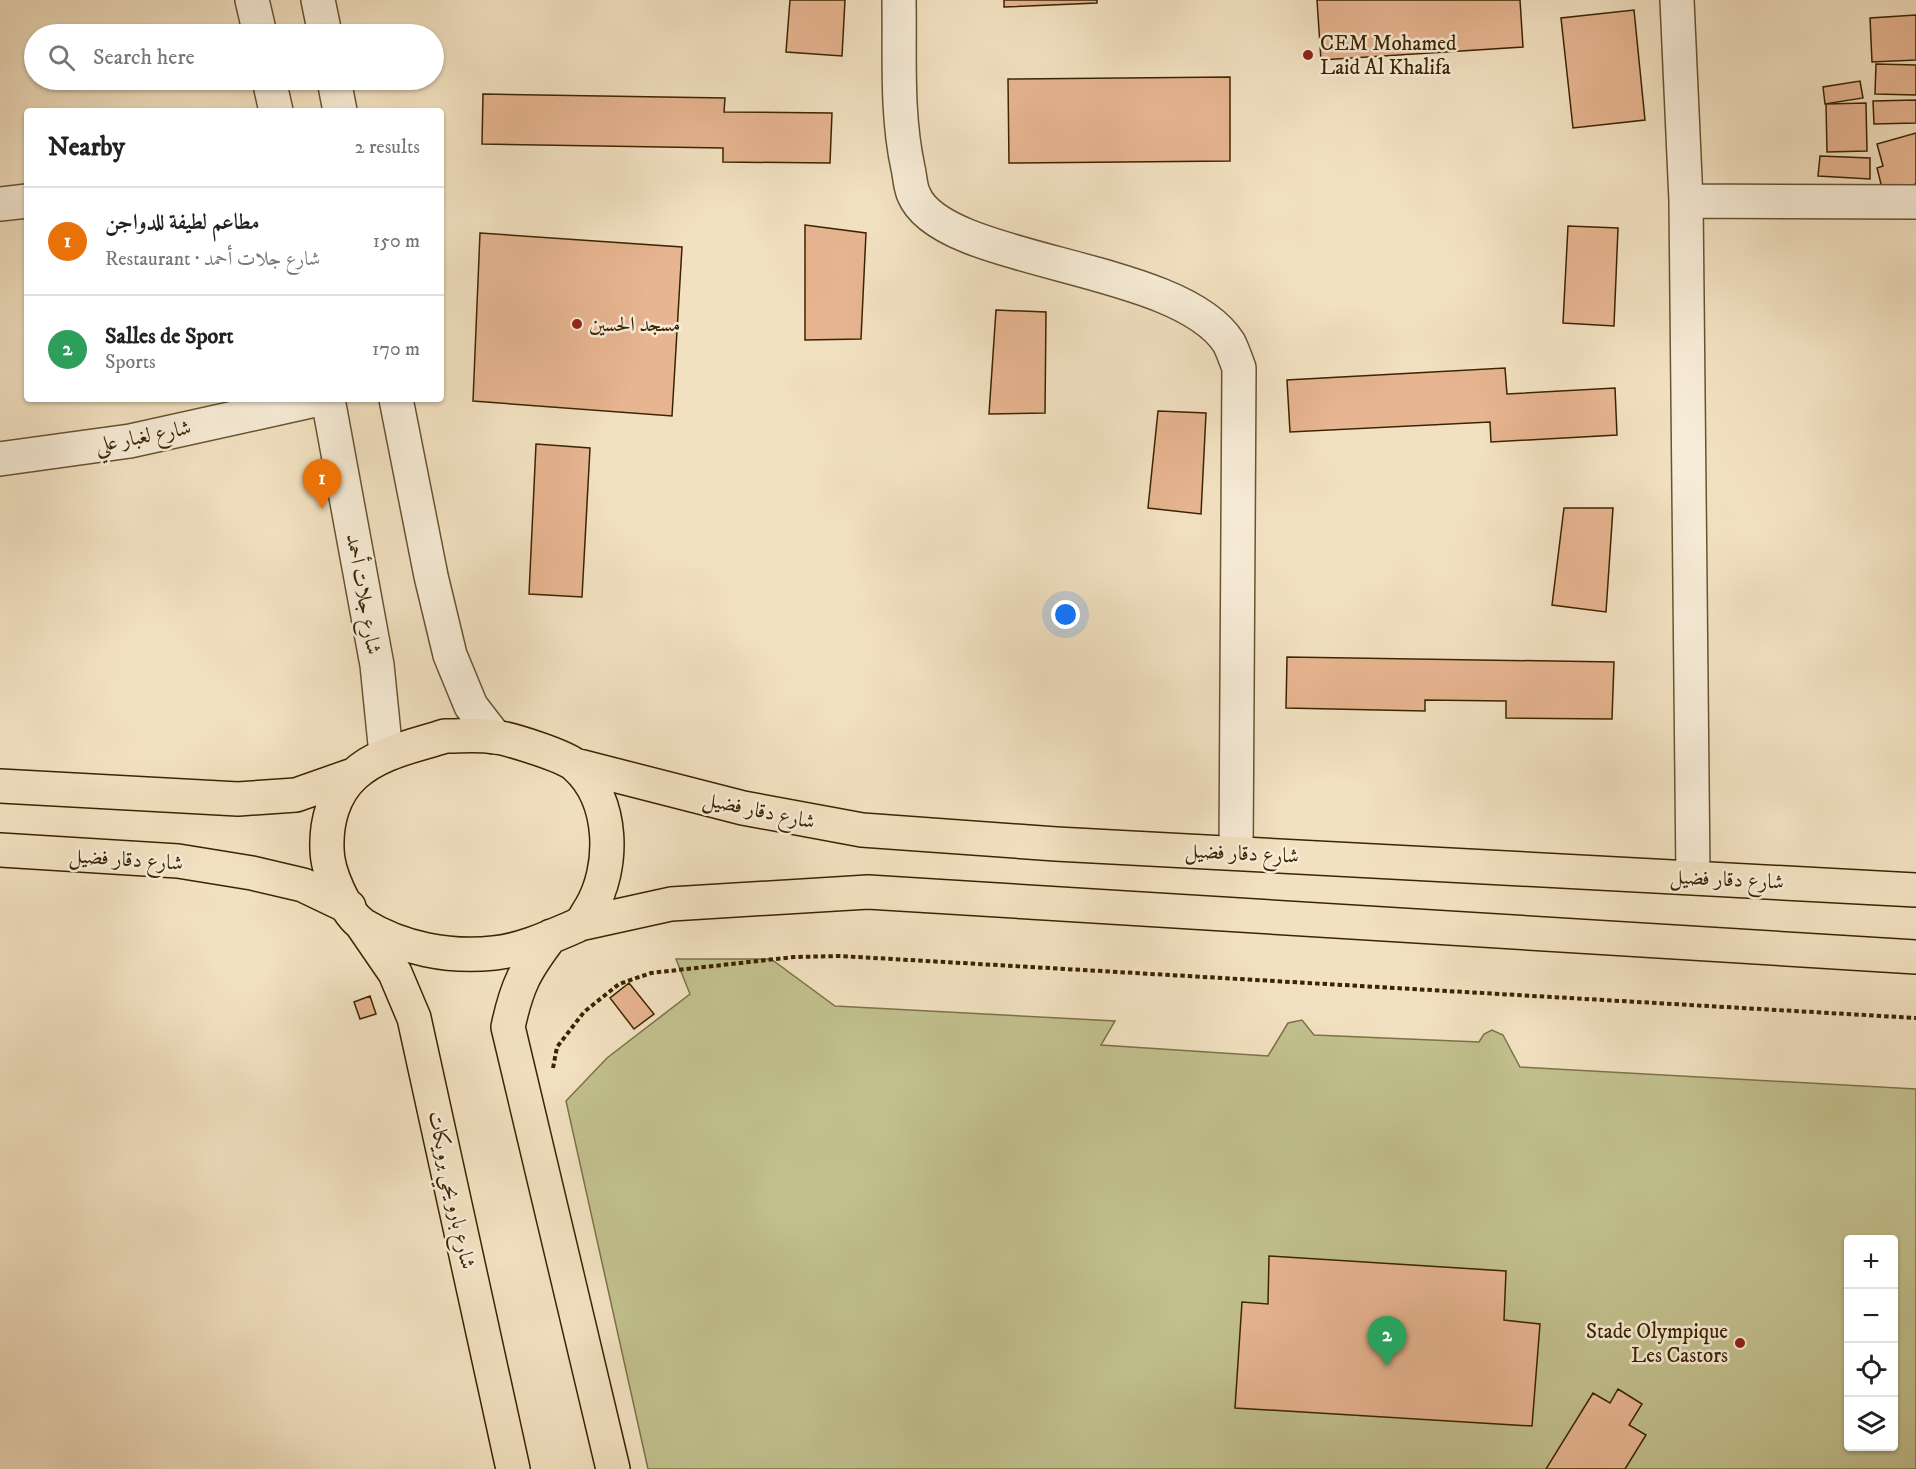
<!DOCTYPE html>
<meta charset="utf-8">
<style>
:root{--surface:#fff;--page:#f2f2f2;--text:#222;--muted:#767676;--line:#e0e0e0;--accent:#8f2418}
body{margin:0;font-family:"IM FELL DW Pica",Amiri,serif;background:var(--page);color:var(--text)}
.controls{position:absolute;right:18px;bottom:18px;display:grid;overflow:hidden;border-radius:6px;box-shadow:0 2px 4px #0004}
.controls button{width:54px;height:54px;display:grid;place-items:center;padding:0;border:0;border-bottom:2px solid var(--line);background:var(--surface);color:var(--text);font:30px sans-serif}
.you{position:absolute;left:1066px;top:615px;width:21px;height:21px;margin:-15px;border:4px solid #fff;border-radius:50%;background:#1a73e8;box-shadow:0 0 0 9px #1a73e833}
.badge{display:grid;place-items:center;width:39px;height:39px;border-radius:50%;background:var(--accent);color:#fff;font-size:20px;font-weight:700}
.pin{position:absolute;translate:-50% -50px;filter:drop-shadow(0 2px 3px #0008)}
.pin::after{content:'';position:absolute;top:32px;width:21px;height:18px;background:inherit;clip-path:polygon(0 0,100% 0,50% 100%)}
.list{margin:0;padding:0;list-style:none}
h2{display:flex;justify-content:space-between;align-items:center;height:78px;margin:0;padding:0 24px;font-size:26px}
h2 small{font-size:20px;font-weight:400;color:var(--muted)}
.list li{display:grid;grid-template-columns:39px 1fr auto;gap:18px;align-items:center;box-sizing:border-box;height:108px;padding:0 24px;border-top:2px solid var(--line)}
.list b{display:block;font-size:22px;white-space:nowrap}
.list p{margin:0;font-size:20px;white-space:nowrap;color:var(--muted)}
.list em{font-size:20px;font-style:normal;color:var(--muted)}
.icon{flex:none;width:33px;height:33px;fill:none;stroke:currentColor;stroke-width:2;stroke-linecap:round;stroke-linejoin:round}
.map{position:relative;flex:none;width:1916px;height:1469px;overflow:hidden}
.search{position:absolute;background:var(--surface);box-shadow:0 2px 4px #0004;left:24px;top:24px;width:420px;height:66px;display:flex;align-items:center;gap:15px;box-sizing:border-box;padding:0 21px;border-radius:33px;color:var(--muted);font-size:22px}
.panel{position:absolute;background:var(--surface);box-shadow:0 2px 4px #0004;left:24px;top:108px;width:420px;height:294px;border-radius:6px}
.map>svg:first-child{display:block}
</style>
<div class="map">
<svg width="1916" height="1469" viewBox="0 0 1916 1469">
<rect width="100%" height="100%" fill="#f2e1c1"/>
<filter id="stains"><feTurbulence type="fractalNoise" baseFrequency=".00333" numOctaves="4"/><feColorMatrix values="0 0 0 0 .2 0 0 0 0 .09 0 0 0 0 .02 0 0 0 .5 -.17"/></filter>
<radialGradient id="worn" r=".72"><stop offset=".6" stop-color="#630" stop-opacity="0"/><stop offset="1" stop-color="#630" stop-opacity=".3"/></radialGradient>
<path fill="#c2c18e" stroke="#7e7248" stroke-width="1.5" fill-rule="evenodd" d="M 676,959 L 771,959 L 835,1006 L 1115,1021 L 1101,1045 L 1268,1056 L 1288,1023 L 1302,1020 L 1314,1035 L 1479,1042 L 1484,1034 L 1492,1030 L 1503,1035 L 1520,1067 L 1916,1089 L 1916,1469 L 648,1469 L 566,1101 L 607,1058 L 690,994 ZM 1848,1240 L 1894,1240 L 1894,1446 L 1848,1446 Z"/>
<path fill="#e7b591" stroke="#3b2401" stroke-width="1.5" d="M 790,0 L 845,0 L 842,56 L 786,52 Z
M 1004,0 L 1097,0 L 1097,3 L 1004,7 Z
M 1317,0 L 1520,0 L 1523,47 L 1321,60 Z
M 1634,10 L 1645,120 L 1573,128 L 1561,18 Z
M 1916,15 L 1916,60 L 1872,62 L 1870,18 Z
M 1876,64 L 1916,65 L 1916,95 L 1875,94 Z
M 1230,77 L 1230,161 L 1009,163 L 1008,79 Z
M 1860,81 L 1863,98 L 1825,104 L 1823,87 Z
M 483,94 L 725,98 L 724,112 L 832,113 L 830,163 L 723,162 L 723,148 L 482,144 Z
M 1916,100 L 1916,123 L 1874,124 L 1873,101 Z
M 1866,103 L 1867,151 L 1827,152 L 1826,104 Z
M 1916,133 L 1916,184 L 1883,192 L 1877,168 L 1883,166 L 1877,144 Z
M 1820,156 L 1870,158 L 1870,179 L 1818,176 Z
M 805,225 L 866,233 L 861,339 L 805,340 Z
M 1568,226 L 1618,228 L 1614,326 L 1563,323 Z
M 480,233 L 682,247 L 672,416 L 473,401 Z
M 996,310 L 1046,312 L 1045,413 L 989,414 Z
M 1505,368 L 1507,394 L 1615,388 L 1617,435 L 1491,442 L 1490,422 L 1290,432 L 1287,380 Z
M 1158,411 L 1206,413 L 1201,514 L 1148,508 Z
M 536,444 L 590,448 L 582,597 L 529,594 Z
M 1564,508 L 1613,508 L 1606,612 L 1552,605 Z
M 1287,657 L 1614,662 L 1612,719 L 1506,718 L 1506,701 L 1425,700 L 1425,711 L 1286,708 Z
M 629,983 L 654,1014 L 634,1029 L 610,998 Z
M 370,996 L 376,1014 L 360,1019 L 354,1002 Z
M 1269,1256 L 1506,1271 L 1504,1320 L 1540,1324 L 1532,1426 L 1235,1408 L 1242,1302 L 1268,1304 Z
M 1618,1389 L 1642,1404 L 1629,1425 L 1646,1435 L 1625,1469 L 1546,1469 L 1593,1393 L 1610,1403 Z"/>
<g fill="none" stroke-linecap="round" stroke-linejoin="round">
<defs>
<path id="minor" d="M 252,0 L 260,34
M 318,0 L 325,34
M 899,0 C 900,56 896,113 908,168 C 910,176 910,187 914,195 C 943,265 1179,263 1229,343 C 1233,351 1236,360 1239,368 L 1236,853
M 1677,0 L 1686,201 L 1916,202
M 269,80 L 276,111
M 334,80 L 340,111
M 1686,201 L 1693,877
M 0,204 L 27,201
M 328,399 L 377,665 L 386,754
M 396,399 L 431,576 L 450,655 L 471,706 L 495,737
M 0,459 L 130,441 L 320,399"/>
<path id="major" d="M 445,736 C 461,736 479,734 495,737 C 511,739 565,756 576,766 C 614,800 615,868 590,909 C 586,915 583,923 576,926 C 550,937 523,950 494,953 C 450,958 402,949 363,925 C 345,913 327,871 327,849 C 326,823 333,794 354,775 C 379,752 414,746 445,736 Z
M 575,765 L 743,808 L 862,830 L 1056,844 L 1916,890
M 0,786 L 238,799 L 296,795 L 353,775
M 0,850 L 178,861 L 252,873 L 303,885 L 349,907
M 580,924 L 671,904 L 868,892 L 1916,957
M 362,925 L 395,973 L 414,1018 L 513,1469
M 551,936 C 525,970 517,985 508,1027 L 613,1469"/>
</defs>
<use href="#minor" stroke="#695331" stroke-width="36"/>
<use href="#major" stroke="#3b2401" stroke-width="36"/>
<path stroke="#3b2401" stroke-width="4" stroke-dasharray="4.5 3" stroke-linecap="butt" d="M 553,1068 L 557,1047 L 584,1012 L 619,984 L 651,973 L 794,957 L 840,956 L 1916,1018"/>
<use href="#minor" stroke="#f7ecd7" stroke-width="33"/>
<use href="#major" stroke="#f2e1c1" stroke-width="33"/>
</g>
<g fill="#8f2418" stroke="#f7ecd7" stroke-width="2">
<circle cx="1308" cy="55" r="6"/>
<circle cx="577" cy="324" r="6"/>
<circle cx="1740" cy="1343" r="6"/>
</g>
<g text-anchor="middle" stroke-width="5" stroke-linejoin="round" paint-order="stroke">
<g font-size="21" fill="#3b2401" stroke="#f7ecd7" text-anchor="start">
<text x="1320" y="50">CEM Mohamed<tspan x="1320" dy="24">Laid Al Khalifa</tspan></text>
<text x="589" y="331">مسجد الحسين</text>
<text x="1728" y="1338" text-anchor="end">Stade Olympique<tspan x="1728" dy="24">Les Castors</tspan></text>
</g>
<g font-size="21" fill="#3b2401" stroke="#f7ecd7">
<text transform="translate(143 436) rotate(-11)" y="7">شارع لغبار علي</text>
<text transform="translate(364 594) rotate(80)" y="7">شارع جلات أحمد</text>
<text transform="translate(759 810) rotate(12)" y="7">شارع دقار فضيل</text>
<text transform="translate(1242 853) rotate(3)" y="7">شارع دقار فضيل</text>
<text transform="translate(126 859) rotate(4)" y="7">شارع دقار فضيل</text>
<text transform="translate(1727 879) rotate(3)" y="7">شارع دقار فضيل</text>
<text transform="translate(452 1190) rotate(78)" y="7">شارع بارو يحي برويكات</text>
</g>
</g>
<rect width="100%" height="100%" filter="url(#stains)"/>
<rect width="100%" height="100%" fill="url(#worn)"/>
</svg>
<div class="controls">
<button>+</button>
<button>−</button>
<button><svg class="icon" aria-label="locate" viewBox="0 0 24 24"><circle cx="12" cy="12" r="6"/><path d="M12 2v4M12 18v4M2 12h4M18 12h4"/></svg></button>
<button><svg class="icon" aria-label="layers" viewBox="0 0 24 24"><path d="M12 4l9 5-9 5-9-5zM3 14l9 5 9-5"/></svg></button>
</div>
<div class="you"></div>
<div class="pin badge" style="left:322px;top:509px;background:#e8710a">1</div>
<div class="pin badge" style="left:1387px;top:1366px;background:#2e9e5b">2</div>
<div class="search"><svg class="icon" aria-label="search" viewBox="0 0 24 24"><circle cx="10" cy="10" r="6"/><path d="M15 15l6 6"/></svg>Search here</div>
<section class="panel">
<h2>Nearby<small>2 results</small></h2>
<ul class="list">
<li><span class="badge" style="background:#e8710a">1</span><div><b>مطاعم لطيفة للدواجن</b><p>Restaurant · شارع جلات أحمد</p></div><em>150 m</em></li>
<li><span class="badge" style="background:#2e9e5b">2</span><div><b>Salles de Sport</b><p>Sports</p></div><em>170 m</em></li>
</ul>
</section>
</div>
